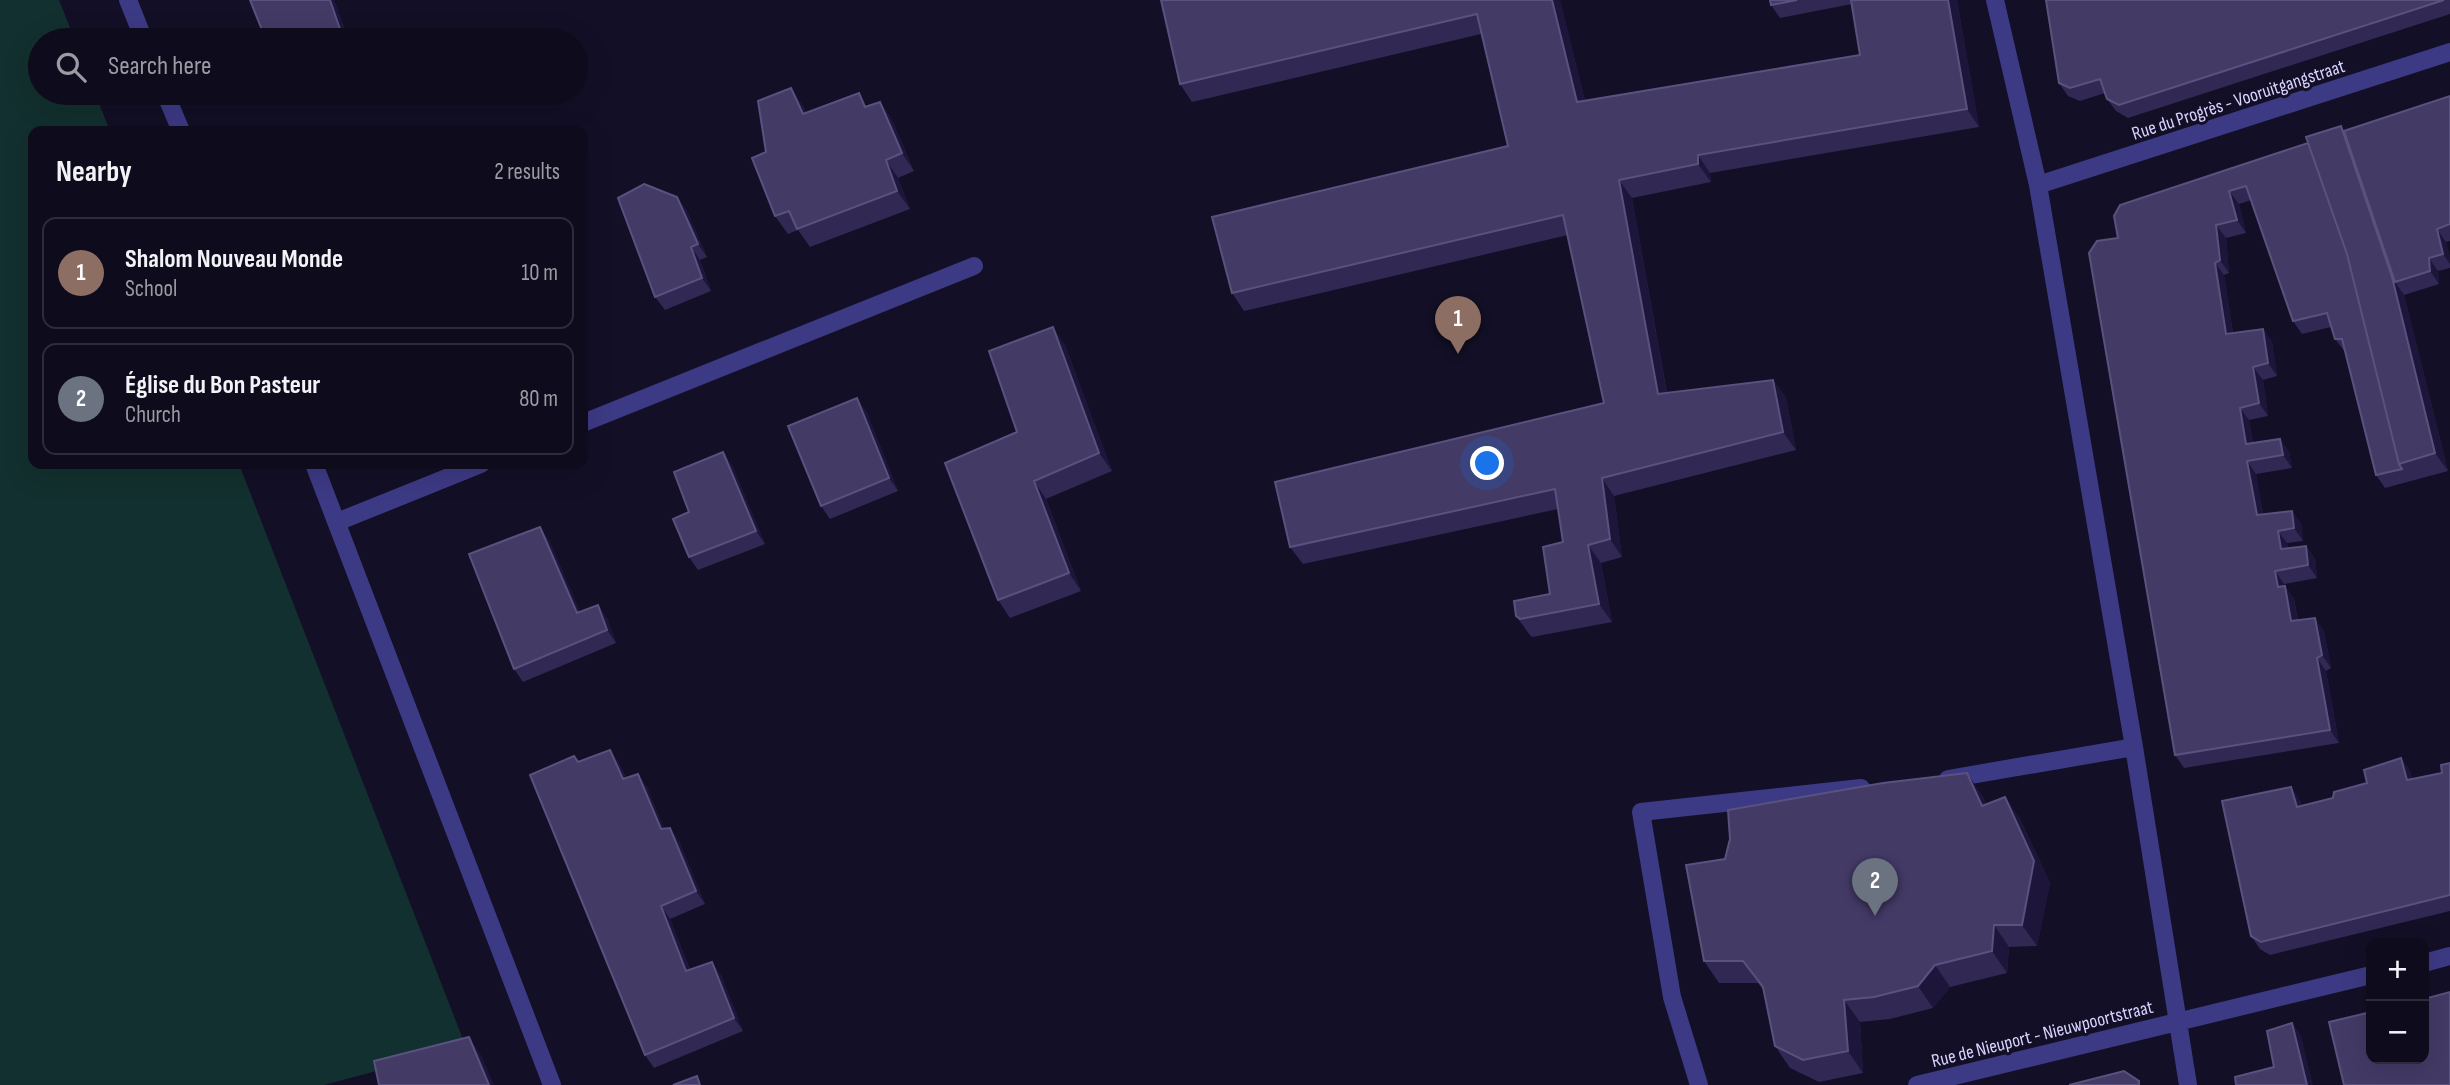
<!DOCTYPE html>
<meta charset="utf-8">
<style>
:root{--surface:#0e0b1c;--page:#1c1929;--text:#f1f3f6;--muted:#9b9ba3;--line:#2e2b3b;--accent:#d93025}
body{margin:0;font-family:"Sofia Sans Condensed",sans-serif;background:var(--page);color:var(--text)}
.controls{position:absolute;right:21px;bottom:21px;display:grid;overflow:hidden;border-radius:14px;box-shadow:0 7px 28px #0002}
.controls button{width:63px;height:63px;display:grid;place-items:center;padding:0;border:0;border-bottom:2px solid var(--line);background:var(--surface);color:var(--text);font:35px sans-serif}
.you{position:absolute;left:1488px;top:464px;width:24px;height:24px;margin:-18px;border:5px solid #fff;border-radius:50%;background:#1a73e8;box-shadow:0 0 0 10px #1a73e833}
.badge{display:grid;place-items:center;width:46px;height:46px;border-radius:50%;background:var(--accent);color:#fff;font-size:23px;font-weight:700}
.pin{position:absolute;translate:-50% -58px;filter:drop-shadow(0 2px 4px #0008)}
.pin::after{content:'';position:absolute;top:37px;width:24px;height:21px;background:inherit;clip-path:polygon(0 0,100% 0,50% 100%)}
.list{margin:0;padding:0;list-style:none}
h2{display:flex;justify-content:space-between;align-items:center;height:91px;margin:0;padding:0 28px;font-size:30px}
h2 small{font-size:23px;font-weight:400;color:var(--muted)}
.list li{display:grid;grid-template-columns:46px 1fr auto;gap:21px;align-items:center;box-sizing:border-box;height:112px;margin:0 14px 14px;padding:0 14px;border:2px solid var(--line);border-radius:14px}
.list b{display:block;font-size:26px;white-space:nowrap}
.list p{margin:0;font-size:23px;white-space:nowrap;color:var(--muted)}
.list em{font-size:23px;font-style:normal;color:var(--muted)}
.icon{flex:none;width:38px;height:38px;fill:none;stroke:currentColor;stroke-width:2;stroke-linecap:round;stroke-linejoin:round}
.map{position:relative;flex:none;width:2450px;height:1085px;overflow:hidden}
.search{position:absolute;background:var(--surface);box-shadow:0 7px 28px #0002;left:28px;top:28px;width:560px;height:77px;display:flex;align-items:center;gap:18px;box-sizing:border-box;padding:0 24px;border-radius:38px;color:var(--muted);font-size:26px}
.panel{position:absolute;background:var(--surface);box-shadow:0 7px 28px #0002;left:28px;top:126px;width:560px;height:343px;border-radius:14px}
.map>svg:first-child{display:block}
</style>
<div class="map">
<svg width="2450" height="1085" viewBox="0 0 2450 1085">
<rect width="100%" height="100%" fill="#130f26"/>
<path fill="#12302f" d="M 0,0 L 59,0 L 75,40 L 40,40 L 40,93 L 95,93 L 110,131 L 33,131 L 33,464 L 239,464 L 466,1047 L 324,1085 L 0,1085 Z"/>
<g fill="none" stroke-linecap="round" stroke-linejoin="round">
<path stroke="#3d3a85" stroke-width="18" d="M 128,0 L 144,40
M 1995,0 L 2038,185 L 2134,747 L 2188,1085
M 165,93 L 181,131
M 2038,185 L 2450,52
M 583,423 L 974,266
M 314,464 L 552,1085
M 337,522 L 481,464
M 1948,779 L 2134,747
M 2424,963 L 2450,956
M 1699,1085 L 1672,997 L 1641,812 L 1861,788
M 1917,1085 L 2371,975"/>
</g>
<path fill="#312854" d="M 334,0 L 349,40 L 266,40 Z
M 1161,0 L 1560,0 L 1585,101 L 1860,55 L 1852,4 L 1780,18 L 1771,5 L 1770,0 L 1957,0 L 1979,127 L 1710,173 L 1711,182 L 1632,198 L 1667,393 L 1773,380 L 1786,398 L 1796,450 L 1614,496 L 1622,557 L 1601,563 L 1612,622 L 1532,637 L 1529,634 L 1516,616 L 1550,594 L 1563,542 L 1558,509 L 1303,564 L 1290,547 L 1604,403 L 1568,235 L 1244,311 L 1232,293 L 1508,146 L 1481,34 L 1192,102 L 1180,84 Z
M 2046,0 L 2450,0 L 2450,14 L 2128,118 L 2116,111 L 2107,99 L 2105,93 L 2080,101 L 2068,96 L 2059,83 Z
M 2450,96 L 2450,241 L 2446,242 L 2450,258 L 2450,268 L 2438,271 L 2439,284 L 2404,295 L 2448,471 L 2385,488 L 2376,475 L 2345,352 L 2335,339 L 2331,327 L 2302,334 L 2293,321 L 2251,200 L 2239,204 L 2246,233 L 2226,238 L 2229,273 L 2224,275 L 2233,333 L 2263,329 L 2272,342 L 2277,376 L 2263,380 L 2268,416 L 2249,420 L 2253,443 L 2280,439 L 2289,452 L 2292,468 L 2256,474 L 2263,514 L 2292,511 L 2301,524 L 2303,541 L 2287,543 L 2288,548 L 2306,546 L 2315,559 L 2317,578 L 2284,584 L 2285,586 L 2294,599 L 2298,620 L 2324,631 L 2331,668 L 2326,671 L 2339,743 L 2184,768 L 2175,755 L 2118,238 L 2341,126 L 2344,131 Z
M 880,102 L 892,120 L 914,171 L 898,178 L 910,209 L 810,247 L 798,230 L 788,234 L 775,216 L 766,152 L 803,106 L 806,112 L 868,106 Z
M 686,209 L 707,257 L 700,260 L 711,291 L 665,310 L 655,297 Z
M 1065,345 L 1112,471 L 1046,499 L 1081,591 L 1010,618 L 998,600 L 1017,432 Z
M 866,411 L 898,491 L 830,519 L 821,506 Z
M 732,465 L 765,544 L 698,570 L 689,557 L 689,512 Z
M 549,540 L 580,612 L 607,618 L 616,643 L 523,682 L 514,669 Z
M 610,750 L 619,763 L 626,778 L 647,787 L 664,829 L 679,841 L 705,904 L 670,919 L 690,970 L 721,975 L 743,1031 L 654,1068 L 645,1055 L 578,762 Z
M 2401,758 L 2410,771 L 2412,779 L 2442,773 L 2450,763 L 2450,911 L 2270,955 L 2260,949 L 2251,936 L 2300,800 L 2302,806 L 2333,798 L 2367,783 Z
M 1982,795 L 1986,804 L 2005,797 L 2020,819 L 2050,883 L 2037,946 L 2009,947 L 2007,973 L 1950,987 L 1933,1008 L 1890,1019 L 1860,1022 L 1863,1073 L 1819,1082 L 1790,1068 L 1775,1046 L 1763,990 L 1758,983 L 1719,983 L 1704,961 L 1725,859 Z"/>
<path fill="#1d163a" d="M 330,0 L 334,0 L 349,40 L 346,40 L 342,35 Z
M 1552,0 L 1560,0 L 1590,120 L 1577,102 Z
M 1948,0 L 1957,0 L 1979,127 L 1967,109 Z
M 791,88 L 803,106 L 815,132 L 803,114 Z
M 880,102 L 892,120 L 914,171 L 902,153 Z
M 2341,126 L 2353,144 L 2395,282 L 2404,295 L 2448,471 L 2435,453 Z
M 1698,155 L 1710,173 L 1711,182 L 1698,164 Z
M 886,160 L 898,178 L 910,209 L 897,191 Z
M 1619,180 L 1632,198 L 1670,412 L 1658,394 Z
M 2229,191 L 2239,204 L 2246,233 L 2237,220 Z
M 677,197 L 686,209 L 707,257 L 698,244 Z
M 2216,225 L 2226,238 L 2229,273 L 2220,260 Z
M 2437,229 L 2446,242 L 2450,258 L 2450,264 L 2443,254 Z
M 691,247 L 700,260 L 711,291 L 702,278 Z
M 2429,258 L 2438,271 L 2439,284 L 2430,271 Z
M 2215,263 L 2224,275 L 2235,347 L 2226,334 Z
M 1053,327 L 1065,345 L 1112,471 L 1099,453 Z
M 2263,329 L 2272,342 L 2277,376 L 2268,363 Z
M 2253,367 L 2263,380 L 2268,416 L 2259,403 Z
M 1773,380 L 1786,398 L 1796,450 L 1783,432 Z
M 857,398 L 866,411 L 898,491 L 889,478 Z
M 2240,408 L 2249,420 L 2255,457 L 2246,444 Z
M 2280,439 L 2289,452 L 2292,468 L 2283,455 Z
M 723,452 L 732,465 L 765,544 L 756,531 Z
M 2247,461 L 2256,474 L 2266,528 L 2257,515 Z
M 1602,478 L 1614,496 L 1622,557 L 1610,539 Z
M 1034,481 L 1046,499 L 1081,591 L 1069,573 Z
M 2292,511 L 2301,524 L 2303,541 L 2294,528 Z
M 540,527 L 549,540 L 586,626 L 577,613 Z
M 2278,531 L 2287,543 L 2290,562 L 2281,549 Z
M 1588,545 L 1601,563 L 1612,622 L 1599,604 Z
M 2306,546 L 2315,559 L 2317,578 L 2308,565 Z
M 2275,571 L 2284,584 L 2287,600 L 2278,587 Z
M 2285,586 L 2294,599 L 2300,634 L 2291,621 Z
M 598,605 L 607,618 L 616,643 L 607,630 Z
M 2315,618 L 2324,631 L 2331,668 L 2322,655 Z
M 2317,658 L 2326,671 L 2339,743 L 2330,730 Z
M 610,750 L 619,763 L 632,792 L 623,779 Z
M 2401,758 L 2410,771 L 2416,793 L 2407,780 Z
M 1967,773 L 1982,795 L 1997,828 L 1982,806 Z
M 638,774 L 647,787 L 670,842 L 661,829 Z
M 2291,787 L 2300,800 L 2306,820 L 2297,807 Z
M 2005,797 L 2020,819 L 2050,883 L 2037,946 L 2022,925 Z
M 670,828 L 679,841 L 705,904 L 696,891 Z
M 661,906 L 670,919 L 695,984 L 686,971 Z
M 1994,925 L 2009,947 L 2007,973 L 1992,951 Z
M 712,962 L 721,975 L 743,1031 L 734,1018 Z
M 1935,965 L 1950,987 L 1933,1008 L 1918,986 Z
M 1844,1000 L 1860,1022 L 1863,1073 L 1848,1051 Z
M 2292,1023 L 2301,1035 L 2313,1085 L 2307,1085 Z
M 469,1037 L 481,1055 L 494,1085 L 489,1085 Z"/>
<path fill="#433a66" stroke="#5a527e" stroke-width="2" d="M 250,0 L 330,0 L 342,35 L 330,40 L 266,40 Z
M 1161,0 L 1552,0 L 1577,102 L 1860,55 L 1851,0 L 1948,0 L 1967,109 L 1698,155 L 1698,164 L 1619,180 L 1658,394 L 1773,380 L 1783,432 L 1602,478 L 1610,539 L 1588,545 L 1599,604 L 1520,619 L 1516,616 L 1514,601 L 1550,594 L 1543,547 L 1563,542 L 1555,489 L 1290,547 L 1275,482 L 1604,403 L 1563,215 L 1232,293 L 1212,217 L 1508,146 L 1477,14 L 1180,84 Z
M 1770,0 L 1797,0 L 1771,5 Z
M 2046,0 L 2444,0 L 2119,105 L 2107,99 L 2100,79 L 2070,88 L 2059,83 Z
M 791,88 L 803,114 L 859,93 L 865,107 L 880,102 L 902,153 L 886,160 L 897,191 L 797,229 L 789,211 L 775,216 L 752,158 L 766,152 L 758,101 Z
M 2450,96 L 2450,224 L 2437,229 L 2443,254 L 2429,258 L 2430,271 L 2395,282 L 2344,131 Z
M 2341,126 L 2392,277 L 2435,453 L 2399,464 L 2347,254 L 2306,137 Z
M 2308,143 L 2347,254 L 2399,464 L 2402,469 L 2376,475 L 2342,339 L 2335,339 L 2327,313 L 2293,321 L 2246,186 L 2229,191 L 2237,220 L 2216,225 L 2220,260 L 2215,263 L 2226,334 L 2263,329 L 2268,363 L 2253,367 L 2259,403 L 2240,408 L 2246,444 L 2280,439 L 2283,455 L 2247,461 L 2257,515 L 2292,511 L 2294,528 L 2278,531 L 2281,549 L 2306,546 L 2308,565 L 2275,571 L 2278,587 L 2285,586 L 2291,621 L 2315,618 L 2322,655 L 2317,658 L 2330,730 L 2175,755 L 2089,253 L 2097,241 L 2118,238 L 2114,216 L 2120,205 Z
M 644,184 L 677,197 L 698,244 L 691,247 L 702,278 L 655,297 L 618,198 Z
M 1053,327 L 1099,453 L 1034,481 L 1069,573 L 998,600 L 945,463 L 1017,432 L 989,351 Z
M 857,398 L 889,478 L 821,506 L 788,426 Z
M 723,452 L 756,531 L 689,557 L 673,519 L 689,512 L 674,472 Z
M 540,527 L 577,613 L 598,605 L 607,630 L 514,669 L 469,554 Z
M 610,750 L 623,779 L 638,774 L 661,829 L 670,828 L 696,891 L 661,906 L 686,971 L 712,962 L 734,1018 L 645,1055 L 530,775 L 574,756 L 578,762 Z
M 2401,758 L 2407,780 L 2442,773 L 2441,765 L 2450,763 L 2450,895 L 2261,942 L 2251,936 L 2222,801 L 2291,787 L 2297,807 L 2333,798 L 2334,792 L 2367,783 L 2364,770 Z
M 1967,773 L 1982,806 L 2005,797 L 2034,861 L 2022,925 L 1994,925 L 1992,951 L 1935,965 L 1918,986 L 1874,997 L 1844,1000 L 1848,1051 L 1803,1060 L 1775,1046 L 1763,987 L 1743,961 L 1704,961 L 1686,865 L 1725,859 L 1730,839 L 1728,810 L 1883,783 Z
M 2450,992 L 2450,1085 L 2344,1085 L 2329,1022 L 2371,1012 L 2371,1059 L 2424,1059 L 2424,999 Z
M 2292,1023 L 2307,1085 L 2236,1085 L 2235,1077 L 2274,1067 L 2267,1031 Z
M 469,1037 L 489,1085 L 379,1085 L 374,1061 Z
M 2124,1071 L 2139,1081 L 2139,1085 L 2069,1085 Z
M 697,1076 L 700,1085 L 673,1085 Z"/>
<g text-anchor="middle" stroke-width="6" stroke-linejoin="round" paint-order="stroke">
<g font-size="19" fill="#d9d4ff" stroke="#130f26">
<text transform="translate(2238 99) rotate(-18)" y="7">Rue du Progrès - Vooruitgangstraat</text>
<text transform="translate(2042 1033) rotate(-14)" y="7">Rue de Nieuport - Nieuwpoortstraat</text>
</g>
</g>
</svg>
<div class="controls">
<button>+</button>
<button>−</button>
</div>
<div class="you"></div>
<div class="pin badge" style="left:1458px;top:354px;background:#8d6e63">1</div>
<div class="pin badge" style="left:1875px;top:916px;background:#6b7280">2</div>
<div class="search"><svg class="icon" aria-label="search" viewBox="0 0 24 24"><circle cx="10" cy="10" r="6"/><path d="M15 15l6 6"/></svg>Search here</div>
<section class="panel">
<h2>Nearby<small>2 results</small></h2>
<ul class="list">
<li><span class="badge" style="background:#8d6e63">1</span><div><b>Shalom Nouveau Monde</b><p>School</p></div><em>10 m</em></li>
<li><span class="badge" style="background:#6b7280">2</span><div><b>Église du Bon Pasteur</b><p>Church</p></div><em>80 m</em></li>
</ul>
</section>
</div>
